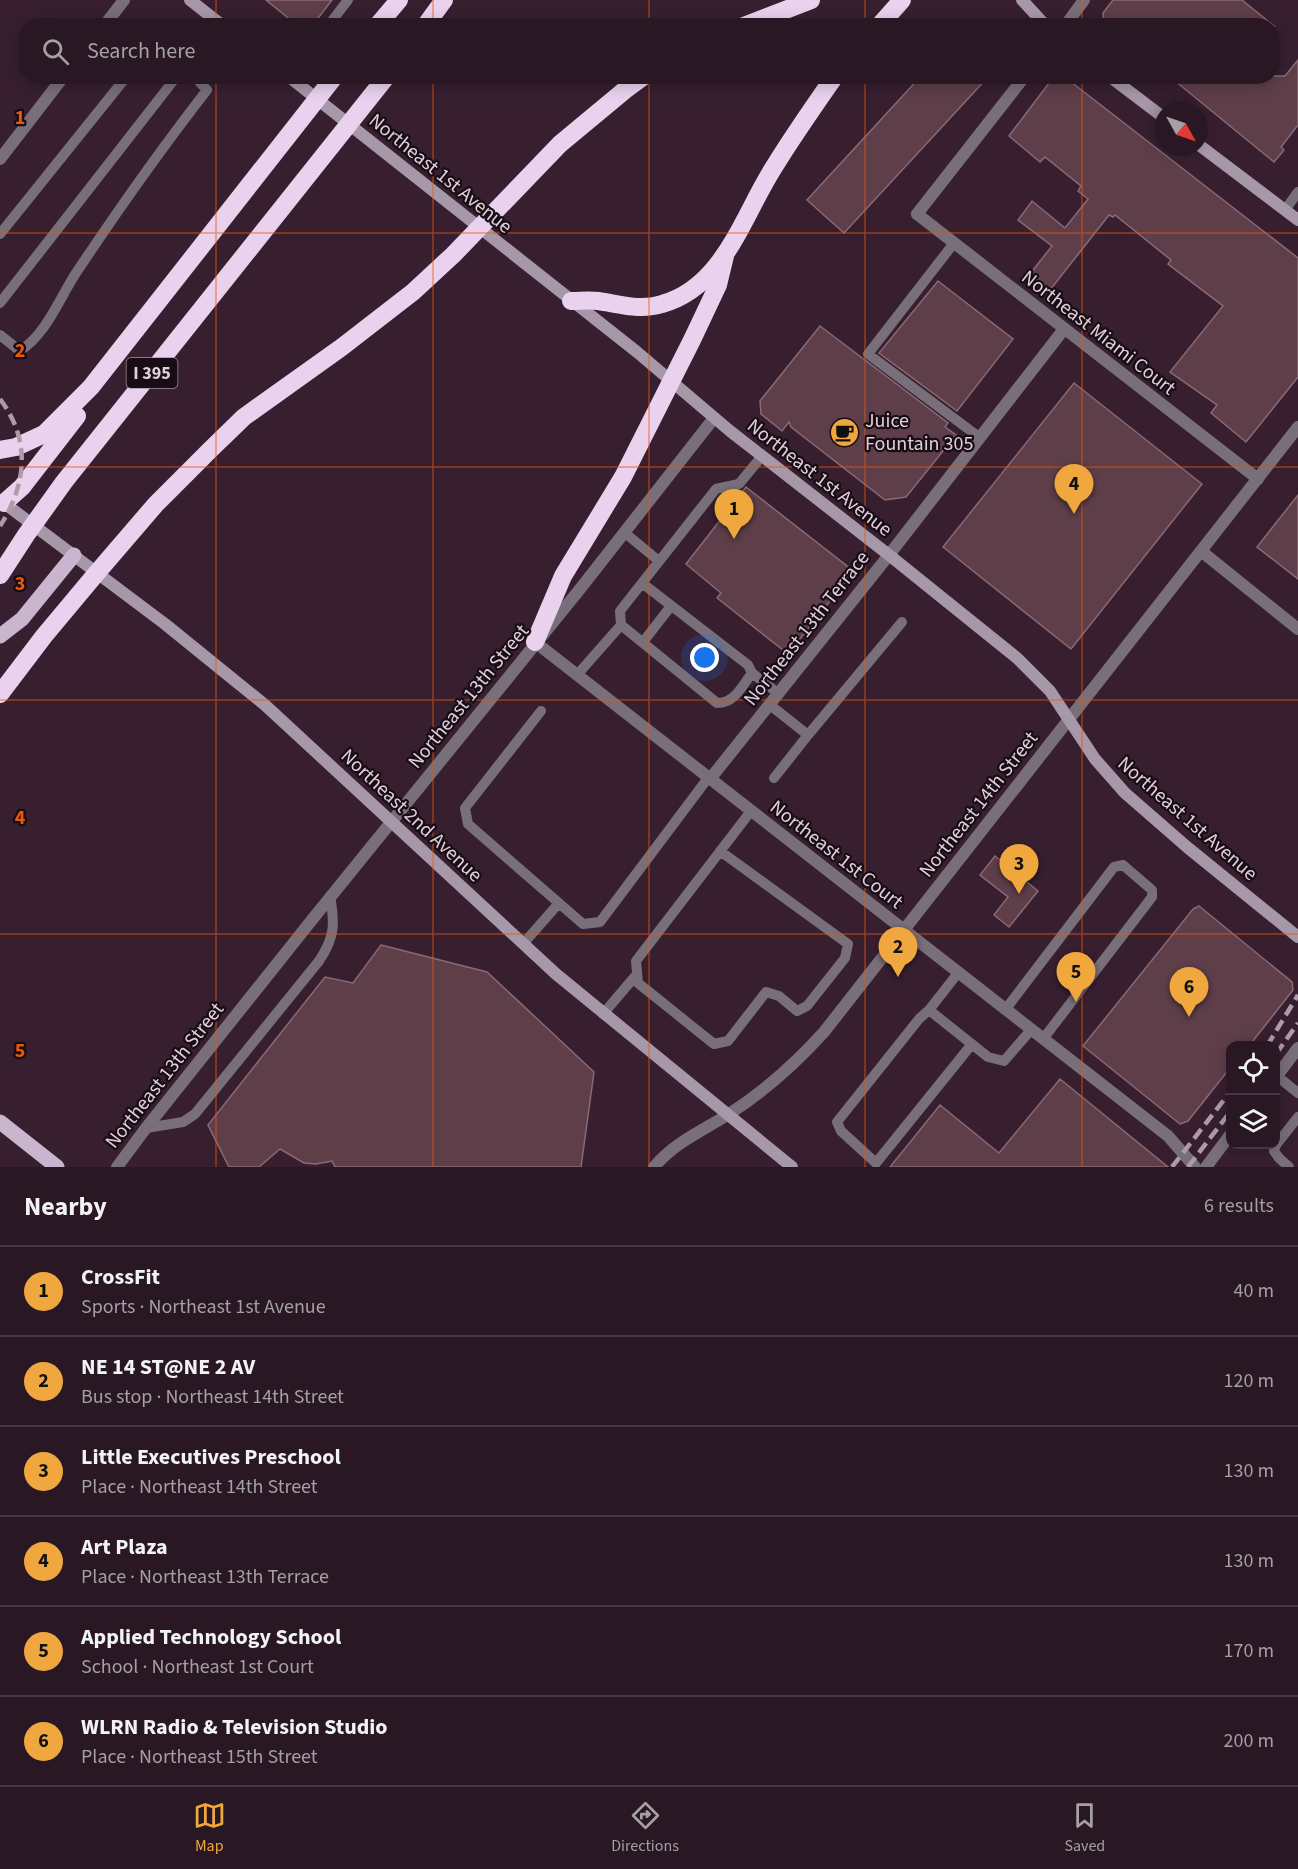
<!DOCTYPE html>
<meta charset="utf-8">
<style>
:root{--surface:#291724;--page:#31202c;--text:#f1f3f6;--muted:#a59fa6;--line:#453641;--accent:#f0a73e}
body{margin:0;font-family:"Source Sans 3",sans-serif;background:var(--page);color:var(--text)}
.controls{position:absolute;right:18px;bottom:18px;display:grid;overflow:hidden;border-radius:12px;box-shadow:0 3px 15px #0003}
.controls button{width:54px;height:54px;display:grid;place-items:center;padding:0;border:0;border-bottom:2px solid var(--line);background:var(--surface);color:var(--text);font:30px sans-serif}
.compass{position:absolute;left:1154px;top:102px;width:54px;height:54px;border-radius:50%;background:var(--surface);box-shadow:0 3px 15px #0003;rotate:130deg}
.you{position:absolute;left:705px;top:658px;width:21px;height:21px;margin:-15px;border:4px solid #fff;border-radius:50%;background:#1a73e8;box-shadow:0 0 0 9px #1a73e833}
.badge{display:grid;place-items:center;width:39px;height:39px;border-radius:50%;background:var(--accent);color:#111;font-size:20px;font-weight:700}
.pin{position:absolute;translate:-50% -50px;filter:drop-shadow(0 2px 3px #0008)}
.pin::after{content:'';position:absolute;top:32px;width:21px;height:18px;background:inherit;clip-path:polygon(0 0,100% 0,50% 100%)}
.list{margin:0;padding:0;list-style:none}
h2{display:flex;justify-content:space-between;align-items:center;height:78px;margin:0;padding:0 24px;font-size:26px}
h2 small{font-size:20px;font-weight:400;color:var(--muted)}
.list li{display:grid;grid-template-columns:39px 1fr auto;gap:18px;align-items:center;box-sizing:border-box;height:90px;padding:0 24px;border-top:2px solid var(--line)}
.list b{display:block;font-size:22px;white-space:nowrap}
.list p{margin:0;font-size:20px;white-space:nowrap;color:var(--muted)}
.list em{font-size:20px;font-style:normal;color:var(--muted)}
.icon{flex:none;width:33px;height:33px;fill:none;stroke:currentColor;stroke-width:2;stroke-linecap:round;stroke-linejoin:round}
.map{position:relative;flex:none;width:1298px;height:1167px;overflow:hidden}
.search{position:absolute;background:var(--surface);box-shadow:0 3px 15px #0003;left:18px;right:18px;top:18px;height:66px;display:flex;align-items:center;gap:15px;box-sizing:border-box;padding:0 21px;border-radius:24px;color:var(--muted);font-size:22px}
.sheet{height:618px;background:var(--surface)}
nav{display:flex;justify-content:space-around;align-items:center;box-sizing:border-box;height:84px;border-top:2px solid var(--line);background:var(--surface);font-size:16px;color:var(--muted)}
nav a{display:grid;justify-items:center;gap:3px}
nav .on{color:var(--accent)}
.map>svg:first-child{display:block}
</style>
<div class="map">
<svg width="1298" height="1167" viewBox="0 0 1298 1167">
<rect width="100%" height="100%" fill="#371f30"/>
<path fill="#5e3e49" stroke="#8b6974" stroke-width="1.5" d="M 266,0 L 332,0 L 312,26 L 298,26 Z
M 1113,0 L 1242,0 L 1274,26 L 1104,26 L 1103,13 Z
M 1298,60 L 1298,125 L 1281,147 L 1284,150 L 1274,162 L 1169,76 L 1285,76 Z
M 921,76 L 989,76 L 844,233 L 807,200 Z
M 1066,78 L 1298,258 L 1298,377 L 1246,442 L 1211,413 L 1217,405 L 1170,372 L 1223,306 L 1168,264 L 1171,260 L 1115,215 L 1113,217 L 1109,215 L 1050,290 L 1030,274 L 1052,246 L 1018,220 L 1032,201 L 1065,228 L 1088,199 L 1078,191 L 1081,186 L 1045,157 L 1040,162 L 1009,136 L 1052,79 Z
M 938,281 L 1013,339 L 957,411 L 879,353 Z
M 820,326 L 948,423 L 945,427 L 956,435 L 906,497 L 885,500 L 791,427 L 789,422 L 782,431 L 761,414 L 760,401 Z
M 1074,383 L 1202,484 L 1071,649 L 943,547 Z
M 746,487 L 847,566 L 849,577 L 788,654 L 717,598 L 721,593 L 686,564 Z
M 1298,495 L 1298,579 L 1257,547 Z
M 995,856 L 1038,891 L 1009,927 L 994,915 L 1008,897 L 980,875 Z
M 1199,906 L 1292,982 L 1293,990 L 1249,1046 L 1230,1046 L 1230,1068 L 1188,1121 L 1180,1124 L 1083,1046 L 1193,909 Z
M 381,945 L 487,972 L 594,1072 L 581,1167 L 335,1167 L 332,1161 L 316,1164 L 304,1163 L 280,1149 L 259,1167 L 229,1167 L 208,1125 L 325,977 L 353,983 Z
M 1060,1079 L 1168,1167 L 890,1167 L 940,1105 L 999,1153 Z"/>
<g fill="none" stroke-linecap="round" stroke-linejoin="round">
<path stroke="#786f7a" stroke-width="10" d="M 328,26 L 348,0
M 1285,210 L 1298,192
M 0,234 L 127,76
M 954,243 L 868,354 L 979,437
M 0,303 L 177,76
M 0,335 L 20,351 C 47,333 59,299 76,273 C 118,210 161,149 207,90 L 194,76
M 625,533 L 659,561
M 642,583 L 748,665 L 752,673 C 742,686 735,703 717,703 L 621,625 L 620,611 L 716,489 L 739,484 L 762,456
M 643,642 L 671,606
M 752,673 L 779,694
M 577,675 L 621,625
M 770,705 L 808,735 L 902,622
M 541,711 L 465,808 L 468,824 L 583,924 L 600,922 L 708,778
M 774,778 L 808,735
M 720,851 L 848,944 L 845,958 L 807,1006 L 797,1011 L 779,996 L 766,992 L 728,1041 L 714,1044 L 638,983 L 636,961 L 751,811
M 523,944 L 559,903
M 929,1010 L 958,973
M 1005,1010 L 1114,867 L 1123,865 L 1152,890 L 1152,897 L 1043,1039
M 603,1014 L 637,974
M 972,1044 L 876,1163 L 841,1131 L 837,1122 L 919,1019 L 929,1010 L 988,1057 L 1004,1061 L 1031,1030
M 1277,1076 L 1298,1093
M 146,1128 L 183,1122 L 195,1114 L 319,961 C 335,937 335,924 330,896
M 1289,1167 L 1279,1158 L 1274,1151 L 1276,1145 L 1298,1117"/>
<path stroke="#786f7a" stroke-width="12" d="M 1065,26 L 1084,0
M 917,214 L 1258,479
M 1201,551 L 1298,629
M 535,642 L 1168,1136 L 1195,1167
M 710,779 L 889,555 L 1064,329"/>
<path stroke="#786f7a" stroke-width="12" d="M 104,26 L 124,0
M 0,159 L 64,76
M 917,214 L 1025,76
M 1276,1077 L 1298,1048
M 117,1167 L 146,1128 L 311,921 L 580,589 L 714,418
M 654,1167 C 675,1142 702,1131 729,1114 C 765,1091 795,1064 824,1032 L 1298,427
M 1206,1167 L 1230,1135"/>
<path stroke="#a697a9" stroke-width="12" d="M 190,0 L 223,26
M 1022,0 L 1046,26
M 288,76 L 637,352 L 730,431 L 889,555 L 1017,658 L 1050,691 L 1095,759 L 1125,793 L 1187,847 L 1298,937
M 1109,76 L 1163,117
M 1199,145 L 1298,220
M 0,500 L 165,624 L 265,705 L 556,974 L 792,1167"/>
<path stroke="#c9b6ce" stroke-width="15" d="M 0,636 L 22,619 L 74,555
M 0,1122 L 57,1167"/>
<path stroke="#ead2ef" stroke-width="18" d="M 377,26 L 399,0
M 425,26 L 444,0
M 744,26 L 811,0
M 879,26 L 902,0
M 571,301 C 580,301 590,300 598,301 C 620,304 640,311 662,304 C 724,287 743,215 774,167 C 793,136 814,106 835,76
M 0,450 L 16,447 L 44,434 L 91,387 L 335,76
M 4,503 L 22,487 L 77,416
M 0,575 L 26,535 L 64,482 L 387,76
M 535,642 L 563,576 L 623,477 L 692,340 L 718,285 L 725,256
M 0,694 L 44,636 L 95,575 L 156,504 L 210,450 L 244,417 L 342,347 L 413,292 L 453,255 L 560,144 L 625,90 L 644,76"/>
<path stroke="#ae9ba8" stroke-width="4.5" stroke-dasharray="12 6" stroke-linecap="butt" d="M 0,399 C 31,440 27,484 0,526
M 1267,1046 L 1298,995
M 1276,1054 L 1298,1023
M 1172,1167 L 1230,1092
M 1188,1167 L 1230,1112"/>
</g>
<path fill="none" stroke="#e8590c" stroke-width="1.5" stroke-opacity="0.55" d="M 216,0 L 216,26M 433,0 L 433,26M 649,0 L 649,26M 865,0 L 865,26M 1082,0 L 1082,26M 216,76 L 216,1167M 433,76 L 433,1167M 649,76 L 649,1167M 865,76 L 865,1167M 1082,76 L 1082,1167M 0,233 L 1298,233M 0,467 L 1298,467M 0,700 L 1298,700M 0,934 L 1298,934"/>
<defs>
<symbol id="cafe-disc" viewBox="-11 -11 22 22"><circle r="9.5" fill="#f0a73e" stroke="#180d14"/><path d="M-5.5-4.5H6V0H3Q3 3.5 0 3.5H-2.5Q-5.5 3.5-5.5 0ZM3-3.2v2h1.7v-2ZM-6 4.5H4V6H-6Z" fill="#111"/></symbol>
</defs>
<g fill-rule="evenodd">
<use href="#cafe-disc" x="828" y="416" width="33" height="33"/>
</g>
<g text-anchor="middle" stroke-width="4.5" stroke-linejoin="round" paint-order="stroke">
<rect fill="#180d14" stroke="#a4959f" stroke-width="1.5" x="126.5" y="358" width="51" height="30" rx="4.5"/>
<g font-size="18" font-weight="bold" fill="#e0cfda">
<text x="152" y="379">I 395</text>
</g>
<g font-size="20" fill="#e0cfda" stroke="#180d14">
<text transform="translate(441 173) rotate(39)" y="7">Northeast 1st Avenue</text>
<text transform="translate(1099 332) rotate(38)" y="7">Northeast Miami Court</text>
<text transform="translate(820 477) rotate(38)" y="7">Northeast 1st Avenue</text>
<text transform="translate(806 628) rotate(-52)" y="7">Northeast 13th Terrace</text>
<text transform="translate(468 696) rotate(-51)" y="7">Northeast 13th Street</text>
<text transform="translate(978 804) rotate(-52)" y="7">Northeast 14th Street</text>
<text transform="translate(412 815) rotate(43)" y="7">Northeast 2nd Avenue</text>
<text transform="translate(1188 818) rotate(41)" y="7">Northeast 1st Avenue</text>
<text transform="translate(837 854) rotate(38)" y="7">Northeast 1st Court</text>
<text transform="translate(164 1075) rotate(-52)" y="7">Northeast 13th Street</text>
</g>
<g font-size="20" fill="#e0cfda" stroke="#180d14" text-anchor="start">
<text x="865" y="427">Juice<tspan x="865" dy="23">Fountain 305</tspan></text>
</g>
</g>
<g font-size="20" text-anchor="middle" font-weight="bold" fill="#e8590c" stroke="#180d14" stroke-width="4.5" stroke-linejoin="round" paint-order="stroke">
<text x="20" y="124">1</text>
<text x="20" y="357">2</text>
<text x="20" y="590">3</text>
<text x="20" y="824">4</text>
<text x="20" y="1057">5</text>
</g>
</svg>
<div class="controls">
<button><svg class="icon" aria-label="locate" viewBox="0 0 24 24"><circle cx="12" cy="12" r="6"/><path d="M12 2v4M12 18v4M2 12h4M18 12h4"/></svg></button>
<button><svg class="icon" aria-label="layers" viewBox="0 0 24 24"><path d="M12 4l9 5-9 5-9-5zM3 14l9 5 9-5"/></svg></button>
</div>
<svg class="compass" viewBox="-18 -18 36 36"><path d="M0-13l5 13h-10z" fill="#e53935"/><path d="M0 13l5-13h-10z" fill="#a59fa6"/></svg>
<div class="you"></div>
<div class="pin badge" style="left:734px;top:539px">1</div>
<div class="pin badge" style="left:898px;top:977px">2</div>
<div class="pin badge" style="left:1019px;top:894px">3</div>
<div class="pin badge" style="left:1074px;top:514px">4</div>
<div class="pin badge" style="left:1076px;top:1002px">5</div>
<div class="pin badge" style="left:1189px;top:1017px">6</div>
<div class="search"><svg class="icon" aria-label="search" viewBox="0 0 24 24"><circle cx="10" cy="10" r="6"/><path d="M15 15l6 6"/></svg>Search here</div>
</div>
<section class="sheet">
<h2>Nearby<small>6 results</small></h2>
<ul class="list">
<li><span class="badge">1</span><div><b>CrossFit</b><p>Sports · Northeast 1st Avenue</p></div><em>40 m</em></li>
<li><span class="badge">2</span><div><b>NE 14 ST@NE 2 AV</b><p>Bus stop · Northeast 14th Street</p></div><em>120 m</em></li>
<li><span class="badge">3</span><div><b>Little Executives Preschool</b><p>Place · Northeast 14th Street</p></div><em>130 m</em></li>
<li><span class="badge">4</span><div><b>Art Plaza</b><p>Place · Northeast 13th Terrace</p></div><em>130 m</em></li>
<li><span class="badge">5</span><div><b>Applied Technology School</b><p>School · Northeast 1st Court</p></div><em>170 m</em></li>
<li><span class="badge">6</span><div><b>WLRN Radio &amp; Television Studio</b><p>Place · Northeast 15th Street</p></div><em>200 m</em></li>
</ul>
</section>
<nav>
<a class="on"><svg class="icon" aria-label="map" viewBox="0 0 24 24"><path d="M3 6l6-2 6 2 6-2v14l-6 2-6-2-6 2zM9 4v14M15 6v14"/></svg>Map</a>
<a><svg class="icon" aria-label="directions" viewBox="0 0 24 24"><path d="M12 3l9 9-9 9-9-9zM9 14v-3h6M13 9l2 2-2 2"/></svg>Directions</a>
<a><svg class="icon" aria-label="saved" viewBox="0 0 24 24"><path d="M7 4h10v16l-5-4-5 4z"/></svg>Saved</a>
</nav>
